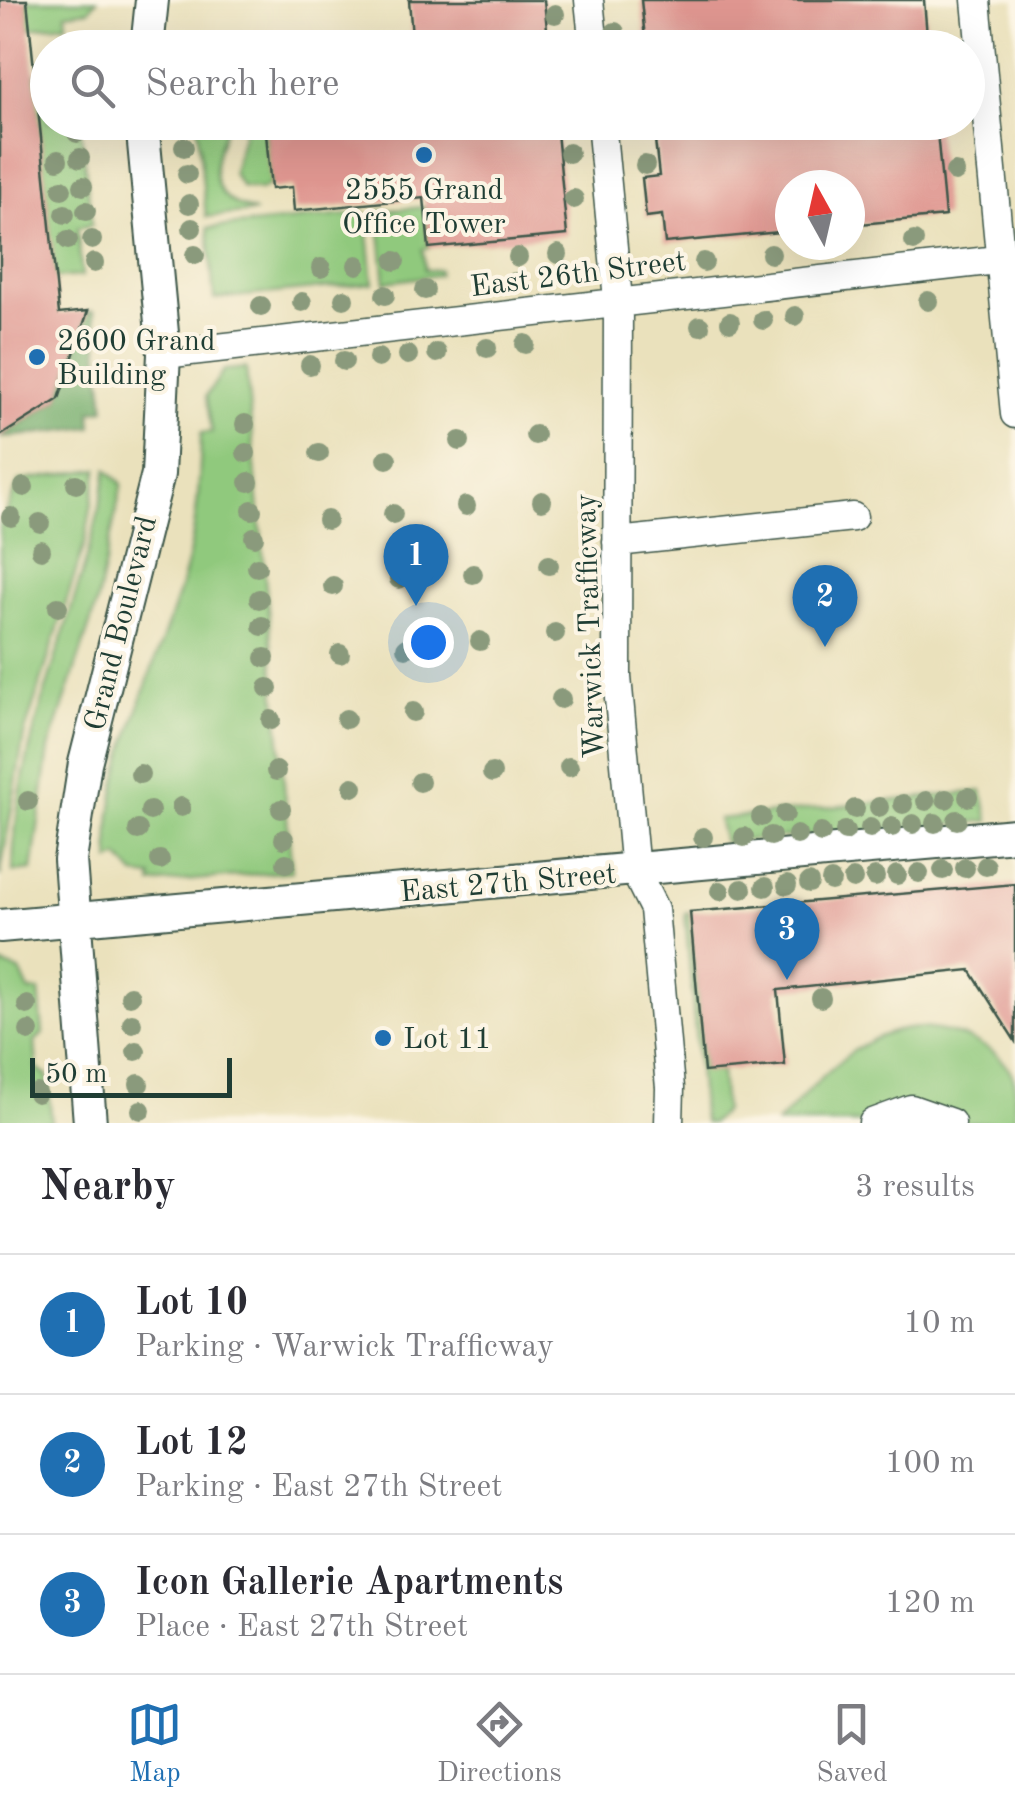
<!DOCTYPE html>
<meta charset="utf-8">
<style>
:root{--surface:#fff;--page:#f7f7f7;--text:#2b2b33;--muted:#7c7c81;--line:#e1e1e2;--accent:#1f6fb2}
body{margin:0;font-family:"Old Standard TT",serif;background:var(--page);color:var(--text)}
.compass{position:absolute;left:775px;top:170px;width:90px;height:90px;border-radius:50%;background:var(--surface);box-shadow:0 10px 40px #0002;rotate:352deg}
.scale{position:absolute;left:30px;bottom:25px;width:202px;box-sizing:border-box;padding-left:10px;border:5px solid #1f3d34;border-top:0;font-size:28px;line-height:35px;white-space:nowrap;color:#1f3d34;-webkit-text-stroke:8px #fcf5e5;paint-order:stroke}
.you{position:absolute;left:428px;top:642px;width:35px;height:35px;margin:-25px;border:8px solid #fff;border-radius:50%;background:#1a73e8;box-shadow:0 0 0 15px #1a73e833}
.badge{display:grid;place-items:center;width:65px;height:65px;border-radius:50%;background:var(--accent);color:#fff;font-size:32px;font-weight:700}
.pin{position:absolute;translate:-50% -82px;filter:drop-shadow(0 2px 5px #0008)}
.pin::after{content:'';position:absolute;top:52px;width:35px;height:30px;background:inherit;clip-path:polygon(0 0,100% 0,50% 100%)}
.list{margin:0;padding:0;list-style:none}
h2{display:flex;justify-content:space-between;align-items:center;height:130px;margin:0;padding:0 40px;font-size:42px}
h2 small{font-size:32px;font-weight:400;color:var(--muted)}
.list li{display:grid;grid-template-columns:65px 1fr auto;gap:30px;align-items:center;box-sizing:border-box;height:140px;padding:0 40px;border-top:2px solid var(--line)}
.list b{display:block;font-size:38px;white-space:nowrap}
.list p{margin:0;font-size:32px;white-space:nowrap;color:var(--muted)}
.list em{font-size:32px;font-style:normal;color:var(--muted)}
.icon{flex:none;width:55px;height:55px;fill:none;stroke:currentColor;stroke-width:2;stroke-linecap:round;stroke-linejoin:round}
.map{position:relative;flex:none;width:1015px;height:1123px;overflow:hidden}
.search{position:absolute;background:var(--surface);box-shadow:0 10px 40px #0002;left:30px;right:30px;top:30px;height:110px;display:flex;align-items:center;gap:25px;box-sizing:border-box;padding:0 35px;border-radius:55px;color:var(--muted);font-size:38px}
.sheet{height:550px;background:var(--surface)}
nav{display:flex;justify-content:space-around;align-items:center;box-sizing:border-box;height:140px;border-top:2px solid var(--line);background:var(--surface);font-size:28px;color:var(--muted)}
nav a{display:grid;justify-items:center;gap:5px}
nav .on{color:var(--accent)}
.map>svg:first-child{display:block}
</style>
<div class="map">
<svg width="1015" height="1123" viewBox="0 0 1015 1123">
<rect width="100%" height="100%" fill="#fcf5e5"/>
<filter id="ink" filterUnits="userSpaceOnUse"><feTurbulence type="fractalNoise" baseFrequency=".01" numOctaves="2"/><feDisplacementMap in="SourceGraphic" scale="20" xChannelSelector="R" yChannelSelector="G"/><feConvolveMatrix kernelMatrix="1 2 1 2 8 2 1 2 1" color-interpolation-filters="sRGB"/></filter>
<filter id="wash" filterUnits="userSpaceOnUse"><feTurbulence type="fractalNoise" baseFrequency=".0048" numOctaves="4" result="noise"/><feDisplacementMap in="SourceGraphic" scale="40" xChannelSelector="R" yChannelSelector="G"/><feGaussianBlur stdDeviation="2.25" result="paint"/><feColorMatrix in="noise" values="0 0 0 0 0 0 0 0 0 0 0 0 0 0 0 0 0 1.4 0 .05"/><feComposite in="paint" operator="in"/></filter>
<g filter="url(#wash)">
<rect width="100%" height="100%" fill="#eae1bc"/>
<path fill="#90c97d" stroke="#588358" stroke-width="2.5" d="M 27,0 L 97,0 L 89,10 L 66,13 L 67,24 L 29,28 Z
M 47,73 L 48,122 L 80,123 L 92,225 L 77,228 L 82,276 L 55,278 L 34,74 Z
M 197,123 L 227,123 C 219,148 204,178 228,199 C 236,206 251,210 254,212 L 206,217 Z
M 246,123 L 265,123 L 271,183 L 261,190 L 242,187 L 233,173 Z
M 425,207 L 429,248 L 423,249 L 425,270 L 439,270 L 439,275 L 385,282 L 378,211 Z
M 366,213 L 373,283 L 214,299 L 208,228 Z
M 246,368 L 292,871 L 152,884 L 152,877 L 135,875 L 119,857 L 111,861 C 98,785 162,654 183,578 C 197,531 200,482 201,433 L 212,432 L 206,396 L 224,370 Z
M 98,469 L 85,543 L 24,735 L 0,877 L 0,526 L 19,481 Z
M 107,469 L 122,484 L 96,606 L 49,749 L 32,870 L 13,872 C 14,731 85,606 107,469 Z
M 982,791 L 989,821 L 724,842 L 718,819 Z
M 690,912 L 704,1071 L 721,1071 L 724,1111 L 711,1123 L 704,1123 L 702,1114 L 685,913 Z
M 0,964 L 20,971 L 29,991 L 39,991 L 43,1034 L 35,1041 L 37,1069 L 47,1076 L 52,1123 L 0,1123 Z
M 923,1028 C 954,1031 1006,1046 1015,1083 C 1015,1094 1015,1111 1015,1123 L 777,1123 C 820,1081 858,1028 923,1028 Z"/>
<path fill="#74ad6c" stroke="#4a7550" stroke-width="2.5" d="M 88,311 L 94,311 L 105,409 L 91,411 L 92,427 L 0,438 L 59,399 Z"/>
<g id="blocks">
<path fill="#df9690" d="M 0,0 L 27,0 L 59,314 L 88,311 L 59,399 L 0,436 Z
M 409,0 L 544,0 L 549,48 L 413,48 Z
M 641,0 L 924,0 L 928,48 L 646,48 Z
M 265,122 L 556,122 L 567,235 L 429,248 L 424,198 L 294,211 L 292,187 L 271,189 Z
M 653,122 L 936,122 L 945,216 L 850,225 L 850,185 L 790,185 L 790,231 L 665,243 L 662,215 L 646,217 L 642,178 L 659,176 Z
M 1015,884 L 1015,1041 L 970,970 L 778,990 L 785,1065 L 704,1072 L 690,912 Z"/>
</g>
</g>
<g filter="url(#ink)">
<use href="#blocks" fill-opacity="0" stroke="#3d5648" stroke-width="2.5"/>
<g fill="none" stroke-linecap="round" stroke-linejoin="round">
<defs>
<path id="minor" d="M 589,0 L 594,48
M 976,0 L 1015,414
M 601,122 L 618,300 L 617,677 L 635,871 L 654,909 L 670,1088 L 669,1123
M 164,354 L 1015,258
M 617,542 L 853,517
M 873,1123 L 911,1109 L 951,1123"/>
<path id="major" d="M 147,48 L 152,0
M 0,926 L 1015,835
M 90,1123 L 70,860 L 85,763 L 158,474 L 164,354 L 142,122"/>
</defs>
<use href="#minor" stroke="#3d5648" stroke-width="31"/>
<use href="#major" stroke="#3d5648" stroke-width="36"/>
<use href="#minor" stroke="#fff" stroke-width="28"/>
<use href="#major" stroke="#fff" stroke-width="32"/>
</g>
<g fill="#8a9a7b">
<circle cx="555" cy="14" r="10"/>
<circle cx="615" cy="32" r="10"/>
<circle cx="77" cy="133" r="10"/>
<circle cx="184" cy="147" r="10"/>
<circle cx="569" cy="153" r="10"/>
<circle cx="80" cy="158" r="10"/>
<circle cx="58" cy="160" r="10"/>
<circle cx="645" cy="165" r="10"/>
<circle cx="955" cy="172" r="10"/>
<circle cx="187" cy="174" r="10"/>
<circle cx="83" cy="186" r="10"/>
<circle cx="62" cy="189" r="10"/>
<circle cx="574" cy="199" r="10"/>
<circle cx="189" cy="204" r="10"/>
<circle cx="86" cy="211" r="10"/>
<circle cx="65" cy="214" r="10"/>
<circle cx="192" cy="228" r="10"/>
<circle cx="68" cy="240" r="10"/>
<circle cx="92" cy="240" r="10"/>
<circle cx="914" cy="241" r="10"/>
<circle cx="558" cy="254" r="10"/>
<circle cx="771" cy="254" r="10"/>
<circle cx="195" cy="255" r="10"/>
<circle cx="518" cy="257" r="10"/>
<circle cx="395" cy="261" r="10"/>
<circle cx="704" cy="262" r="10"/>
<circle cx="94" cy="263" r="10"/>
<circle cx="357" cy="265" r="10"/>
<circle cx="321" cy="268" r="10"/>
<circle cx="553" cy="278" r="10"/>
<circle cx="515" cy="282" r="10"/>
<circle cx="425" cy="290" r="10"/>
<circle cx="385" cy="295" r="10"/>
<circle cx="344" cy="299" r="10"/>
<circle cx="928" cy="301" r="10"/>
<circle cx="302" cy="302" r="10"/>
<circle cx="261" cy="306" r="10"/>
<circle cx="795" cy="316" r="10"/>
<circle cx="763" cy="320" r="10"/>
<circle cx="730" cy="322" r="10"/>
<circle cx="700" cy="326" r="10"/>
<circle cx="525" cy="344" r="10"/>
<circle cx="487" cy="348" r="10"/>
<circle cx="437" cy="353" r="10"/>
<circle cx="408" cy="355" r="10"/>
<circle cx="378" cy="358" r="10"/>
<circle cx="344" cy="361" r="10"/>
<circle cx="310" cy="365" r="10"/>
<circle cx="245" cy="424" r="10"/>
<circle cx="535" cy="435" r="10"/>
<circle cx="460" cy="441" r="10"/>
<circle cx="246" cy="453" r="10"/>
<circle cx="319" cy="453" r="10"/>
<circle cx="387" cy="459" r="10"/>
<circle cx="249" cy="482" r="10"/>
<circle cx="76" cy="484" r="10"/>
<circle cx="24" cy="487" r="10"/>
<circle cx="542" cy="501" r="10"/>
<circle cx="466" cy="506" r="10"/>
<circle cx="252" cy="510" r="10"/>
<circle cx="393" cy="514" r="10"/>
<circle cx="11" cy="517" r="10"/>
<circle cx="327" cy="520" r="10"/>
<circle cx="40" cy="523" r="10"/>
<circle cx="254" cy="537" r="10"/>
<circle cx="41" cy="550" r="10"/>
<circle cx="549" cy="565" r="10"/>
<circle cx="257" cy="567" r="10"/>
<circle cx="473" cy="574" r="10"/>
<circle cx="399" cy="579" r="10"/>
<circle cx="333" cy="586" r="10"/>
<circle cx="259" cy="599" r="10"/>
<circle cx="58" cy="607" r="10"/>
<circle cx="262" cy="626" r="10"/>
<circle cx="555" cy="633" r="10"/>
<circle cx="480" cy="641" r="10"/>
<circle cx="406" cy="648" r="10"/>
<circle cx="340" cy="654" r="10"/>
<circle cx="265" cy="658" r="10"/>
<circle cx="268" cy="688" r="10"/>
<circle cx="561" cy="699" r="10"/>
<circle cx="413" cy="712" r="10"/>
<circle cx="346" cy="719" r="10"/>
<circle cx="271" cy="720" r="10"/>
<circle cx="569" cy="767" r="10"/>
<circle cx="276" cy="771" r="10"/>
<circle cx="492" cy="773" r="10"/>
<circle cx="140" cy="774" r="10"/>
<circle cx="420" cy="782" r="10"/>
<circle cx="353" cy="787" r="10"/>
<circle cx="968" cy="797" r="10"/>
<circle cx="946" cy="799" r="10"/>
<circle cx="28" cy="801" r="10"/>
<circle cx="926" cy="801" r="10"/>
<circle cx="903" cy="804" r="10"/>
<circle cx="181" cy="807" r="10"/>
<circle cx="879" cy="807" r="10"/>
<circle cx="281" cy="809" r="10"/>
<circle cx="855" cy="809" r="10"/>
<circle cx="150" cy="811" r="10"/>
<circle cx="785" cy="814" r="10"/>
<circle cx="761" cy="817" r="10"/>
<circle cx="957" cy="820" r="10"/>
<circle cx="935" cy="823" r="10"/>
<circle cx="913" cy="824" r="10"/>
<circle cx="892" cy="827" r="10"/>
<circle cx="870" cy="828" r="10"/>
<circle cx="138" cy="830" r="10"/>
<circle cx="845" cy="831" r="10"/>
<circle cx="821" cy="833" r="10"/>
<circle cx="797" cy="835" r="10"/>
<circle cx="771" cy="836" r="10"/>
<circle cx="703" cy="837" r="10"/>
<circle cx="744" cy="837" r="10"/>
<circle cx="284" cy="839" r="10"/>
<circle cx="160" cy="860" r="10"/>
<circle cx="286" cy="863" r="10"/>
<circle cx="986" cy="866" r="10"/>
<circle cx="965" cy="868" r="10"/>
<circle cx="943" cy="870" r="10"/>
<circle cx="919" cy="873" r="10"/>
<circle cx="897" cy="875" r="10"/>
<circle cx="875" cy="877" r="10"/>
<circle cx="853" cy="879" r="10"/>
<circle cx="831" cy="881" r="10"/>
<circle cx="809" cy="883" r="10"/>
<circle cx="787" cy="885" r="10"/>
<circle cx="765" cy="887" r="10"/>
<circle cx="742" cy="889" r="10"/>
<circle cx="720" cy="891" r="10"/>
<circle cx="130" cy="996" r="10"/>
<circle cx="821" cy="998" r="10"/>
<circle cx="27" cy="1005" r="10"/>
<circle cx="132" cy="1023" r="10"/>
<circle cx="29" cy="1031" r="10"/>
<circle cx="136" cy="1051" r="10"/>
<circle cx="139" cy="1084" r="10"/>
<circle cx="37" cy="1093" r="10"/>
<circle cx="141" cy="1110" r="10"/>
</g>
</g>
<g fill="#1f6fb2" stroke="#fcf5e5" stroke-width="4">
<circle cx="424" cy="155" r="10"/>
<circle cx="37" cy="357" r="10"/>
<circle cx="383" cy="1038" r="10"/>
</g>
<g text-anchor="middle" stroke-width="8" stroke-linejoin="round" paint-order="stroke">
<g font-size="30" fill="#1f3d34" stroke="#fcf5e5" text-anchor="start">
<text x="424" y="199" text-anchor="middle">2555 Grand<tspan x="424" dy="34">Office Tower</tspan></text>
<text x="57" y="350">2600 Grand<tspan x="57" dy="34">Building</tspan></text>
<text x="403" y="1048">Lot 11</text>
</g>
<g font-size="30" fill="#1f3d34" stroke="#fcf5e5">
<text transform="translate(578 273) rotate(-7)" y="10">East 26th Street</text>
<text transform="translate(120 623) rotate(-76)" y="10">Grand Boulevard</text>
<text transform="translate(589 626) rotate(-92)" y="10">Warwick Trafficway</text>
<text transform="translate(508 882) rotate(-5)" y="10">East 27th Street</text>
</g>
</g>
</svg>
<svg class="compass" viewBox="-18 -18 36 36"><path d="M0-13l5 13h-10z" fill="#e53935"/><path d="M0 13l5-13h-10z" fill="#7c7c81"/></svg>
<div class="scale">50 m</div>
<div class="you"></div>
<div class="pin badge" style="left:416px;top:606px">1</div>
<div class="pin badge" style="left:825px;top:647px">2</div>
<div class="pin badge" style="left:787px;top:980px">3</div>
<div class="search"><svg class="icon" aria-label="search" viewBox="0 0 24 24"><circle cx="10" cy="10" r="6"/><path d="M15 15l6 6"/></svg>Search here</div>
</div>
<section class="sheet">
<h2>Nearby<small>3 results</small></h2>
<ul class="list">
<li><span class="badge">1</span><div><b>Lot 10</b><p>Parking · Warwick Trafficway</p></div><em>10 m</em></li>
<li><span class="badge">2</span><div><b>Lot 12</b><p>Parking · East 27th Street</p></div><em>100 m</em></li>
<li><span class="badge">3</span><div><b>Icon Gallerie Apartments</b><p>Place · East 27th Street</p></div><em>120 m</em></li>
</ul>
</section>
<nav>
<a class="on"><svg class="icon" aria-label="map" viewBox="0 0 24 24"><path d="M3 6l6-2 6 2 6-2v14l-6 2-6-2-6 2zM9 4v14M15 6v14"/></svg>Map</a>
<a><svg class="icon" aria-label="directions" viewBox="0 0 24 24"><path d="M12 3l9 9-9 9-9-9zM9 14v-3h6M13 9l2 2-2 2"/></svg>Directions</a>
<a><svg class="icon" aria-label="saved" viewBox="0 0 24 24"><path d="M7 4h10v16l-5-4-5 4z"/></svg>Saved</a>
</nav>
